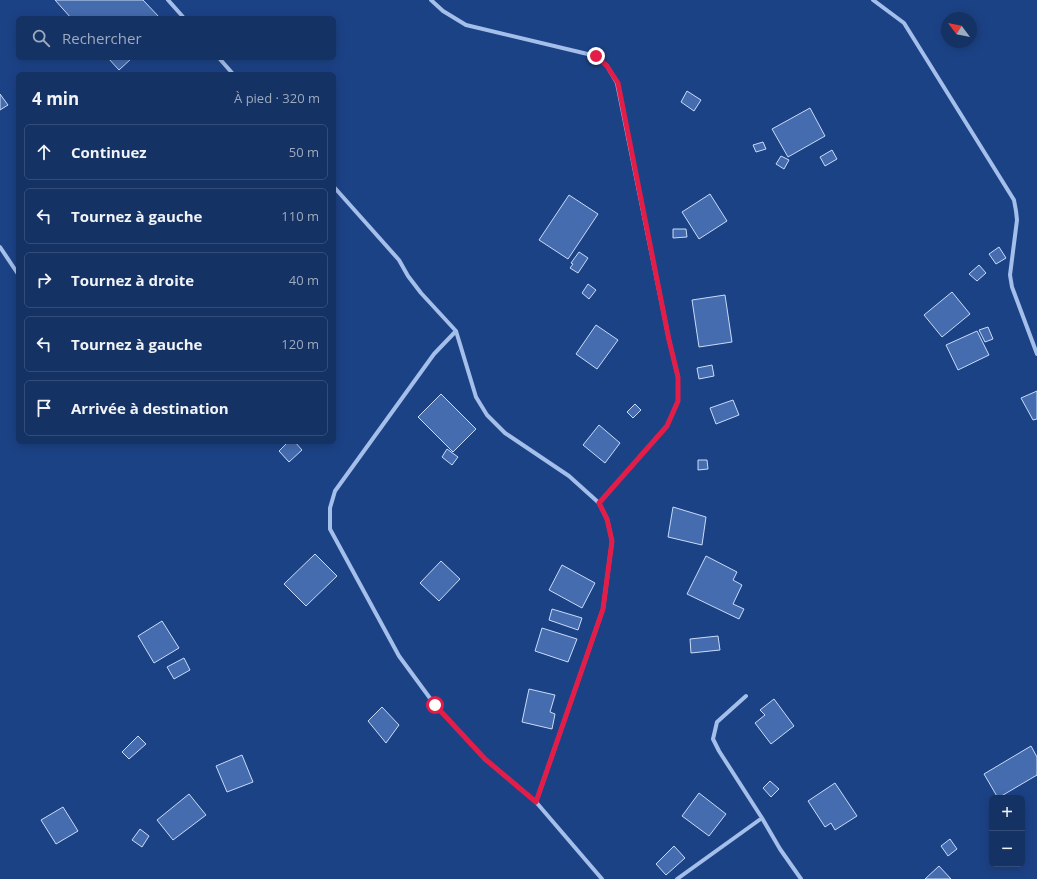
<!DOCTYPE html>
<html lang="fr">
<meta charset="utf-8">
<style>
:root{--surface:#153264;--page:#1e3a6a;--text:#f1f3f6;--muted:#9daabf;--line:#344d78}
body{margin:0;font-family:"Open Sans",sans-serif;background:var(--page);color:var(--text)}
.controls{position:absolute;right:12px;bottom:12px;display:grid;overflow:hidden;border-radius:6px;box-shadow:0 2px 10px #0003}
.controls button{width:36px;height:36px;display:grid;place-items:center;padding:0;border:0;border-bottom:1px solid var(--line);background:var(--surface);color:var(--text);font:20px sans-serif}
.compass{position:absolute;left:941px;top:12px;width:36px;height:36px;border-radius:50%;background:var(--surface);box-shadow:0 2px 10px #0003;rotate:302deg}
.stop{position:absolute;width:12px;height:12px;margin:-9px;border:3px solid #e11d48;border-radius:50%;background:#fff}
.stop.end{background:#e11d48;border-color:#fff;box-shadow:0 1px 4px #0008}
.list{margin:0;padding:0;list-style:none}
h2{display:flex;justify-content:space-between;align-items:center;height:52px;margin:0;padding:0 16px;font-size:17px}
h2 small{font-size:13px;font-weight:400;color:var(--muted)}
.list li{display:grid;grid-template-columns:26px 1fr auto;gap:12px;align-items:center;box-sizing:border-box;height:56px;margin:0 8px 8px;padding:0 8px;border:1px solid var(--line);border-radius:6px}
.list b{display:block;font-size:15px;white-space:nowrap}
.list em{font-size:13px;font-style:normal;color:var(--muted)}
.icon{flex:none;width:22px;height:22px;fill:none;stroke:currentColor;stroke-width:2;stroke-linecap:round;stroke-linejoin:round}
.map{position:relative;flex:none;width:1037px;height:879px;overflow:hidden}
.search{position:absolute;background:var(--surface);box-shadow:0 2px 10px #0003;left:16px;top:16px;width:320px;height:44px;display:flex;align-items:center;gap:10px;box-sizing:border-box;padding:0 14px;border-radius:6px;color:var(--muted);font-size:15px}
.panel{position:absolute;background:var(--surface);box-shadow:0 2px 10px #0003;left:16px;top:72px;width:320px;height:372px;border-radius:6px}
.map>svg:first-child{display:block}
</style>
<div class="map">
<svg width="1037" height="879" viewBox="0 0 1037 879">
<rect width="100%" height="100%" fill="#1c4286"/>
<path fill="#456caf" stroke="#c9dbf8" d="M 55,0 L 143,0 L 160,18 L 71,18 Z
M 108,58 L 132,58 L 119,70 Z
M 687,91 L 701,100 L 694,111 L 681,102 Z
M 0,94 L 8,105 L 0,110 Z
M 810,108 L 825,136 L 788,157 L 772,129 Z
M 763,142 L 766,149 L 756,152 L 753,145 Z
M 832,150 L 837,159 L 825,166 L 820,157 Z
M 781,156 L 789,160 L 784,169 L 776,164 Z
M 710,194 L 727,221 L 699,239 L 682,212 Z
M 569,195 L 598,214 L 568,259 L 539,240 Z
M 673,229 L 686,229 L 687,237 L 673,238 Z
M 999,247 L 1006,258 L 996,264 L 989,254 Z
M 579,252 L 588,258 L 578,273 L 570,268 L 573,264 L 571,263 Z
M 979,265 L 986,273 L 977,281 L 969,274 Z
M 588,284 L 596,290 L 589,299 L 582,293 Z
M 952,292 L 970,314 L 942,337 L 924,315 Z
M 725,295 L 732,342 L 699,347 L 692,300 Z
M 596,325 L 618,340 L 597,369 L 576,354 Z
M 988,327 L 993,339 L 985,342 L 979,330 Z
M 977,331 L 989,355 L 958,370 L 946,345 Z
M 712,365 L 714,376 L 699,379 L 697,368 Z
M 1037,391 L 1037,419 L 1033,420 L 1021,398 Z
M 441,394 L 476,429 L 453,452 L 418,417 Z
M 733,400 L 739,415 L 716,424 L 710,408 Z
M 635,404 L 641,410 L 633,418 L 627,412 Z
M 599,425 L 620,443 L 605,463 L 583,445 Z
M 288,442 L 295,442 L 302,450 L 289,462 L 279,451 Z
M 447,449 L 458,457 L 452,465 L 442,457 Z
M 698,460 L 707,460 L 708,469 L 698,470 Z
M 673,507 L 706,517 L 702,545 L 668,537 Z
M 315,554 L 337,576 L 306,606 L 284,584 Z
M 706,556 L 737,572 L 733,580 L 742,585 L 733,604 L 744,609 L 739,619 L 687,594 Z
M 441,561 L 460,579 L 439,601 L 420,583 Z
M 562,565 L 595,583 L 582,608 L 549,590 Z
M 552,609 L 582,618 L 578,630 L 549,620 Z
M 162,621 L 179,648 L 154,663 L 138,636 Z
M 542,628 L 577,639 L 568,662 L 535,651 Z
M 718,636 L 720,650 L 691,653 L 690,639 Z
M 184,658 L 190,670 L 174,679 L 167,667 Z
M 529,689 L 555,695 L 550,712 L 555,714 L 552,729 L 522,722 Z
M 774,699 L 794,726 L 771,744 L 755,723 L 765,715 L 760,710 Z
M 382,707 L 399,725 L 386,743 L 368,721 Z
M 138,736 L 146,744 L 129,759 L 122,752 Z
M 1031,746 L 1037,757 L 1037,775 L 998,798 L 984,774 Z
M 242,755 L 253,782 L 227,792 L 216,766 Z
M 770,781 L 779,789 L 771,797 L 763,788 Z
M 835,783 L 857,816 L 835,830 L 831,823 L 825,827 L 808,801 Z
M 699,793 L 726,814 L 709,836 L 682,816 Z
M 189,794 L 206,815 L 173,840 L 157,820 Z
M 63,807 L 78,831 L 56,844 L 41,820 Z
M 140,829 L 149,836 L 142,847 L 132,840 Z
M 950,839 L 957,849 L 948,856 L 941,846 Z
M 674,846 L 685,858 L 666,875 L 656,864 Z
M 939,866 L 951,879 L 925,879 Z"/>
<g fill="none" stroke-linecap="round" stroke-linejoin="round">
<path stroke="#a5bfeb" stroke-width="4" d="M 168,0 L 184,18
M 431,0 L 443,11 L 466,25 L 596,56 L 607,66 L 617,83 L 669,340 L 678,377 L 678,401 L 667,426 L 599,503
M 873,0 L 904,23 L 1014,200 L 1016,211 L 1017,220 L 1010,275 L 1012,287 L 1037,354
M 219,58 L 233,74
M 334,187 L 399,260 L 408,276 L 421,293 L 456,331 L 476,397 L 487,415 L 505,433 L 569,476 L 599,503 L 607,519 L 612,541 L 603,609 L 536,802
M 0,247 L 18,274
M 456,331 L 434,354 L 335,491 L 330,508 L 330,529 L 399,656 L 435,705 L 485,759 L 536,802 L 602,879
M 746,696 L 717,722 L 713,739 L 719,751 L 762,818 L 780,849 L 801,879
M 677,879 L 762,818"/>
</g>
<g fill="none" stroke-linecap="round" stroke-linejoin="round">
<path stroke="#e11d48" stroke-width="5" d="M 435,705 L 485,759 L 536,802 L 603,609 L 612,541 L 607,519 L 599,503 L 667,426 L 678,401 L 678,377 L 669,340 L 618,83 L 607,66 L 596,56"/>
</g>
</svg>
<div class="controls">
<button>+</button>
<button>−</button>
</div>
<svg class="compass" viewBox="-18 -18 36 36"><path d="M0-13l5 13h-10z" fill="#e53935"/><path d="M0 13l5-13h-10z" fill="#9daabf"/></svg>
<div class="stop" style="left:435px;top:705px"></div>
<div class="stop end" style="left:596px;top:56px"></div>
<div class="search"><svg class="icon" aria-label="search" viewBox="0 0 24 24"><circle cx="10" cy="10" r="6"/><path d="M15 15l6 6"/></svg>Rechercher</div>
<section class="panel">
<h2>4 min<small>À pied · 320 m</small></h2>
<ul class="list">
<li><svg class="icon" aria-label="ahead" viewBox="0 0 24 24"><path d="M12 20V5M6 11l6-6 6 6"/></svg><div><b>Continuez</b></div><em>50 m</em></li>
<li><svg class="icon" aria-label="left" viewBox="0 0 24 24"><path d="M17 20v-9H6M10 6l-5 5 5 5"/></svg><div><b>Tournez à gauche</b></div><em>110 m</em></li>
<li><svg class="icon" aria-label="right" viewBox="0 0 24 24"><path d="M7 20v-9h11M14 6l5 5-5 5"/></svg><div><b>Tournez à droite</b></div><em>40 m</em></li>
<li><svg class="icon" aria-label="left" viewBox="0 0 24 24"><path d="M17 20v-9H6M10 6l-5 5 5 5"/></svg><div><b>Tournez à gauche</b></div><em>120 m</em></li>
<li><svg class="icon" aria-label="arrive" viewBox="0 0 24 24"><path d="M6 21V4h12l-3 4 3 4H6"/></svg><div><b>Arrivée à destination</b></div></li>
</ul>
</section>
</div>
